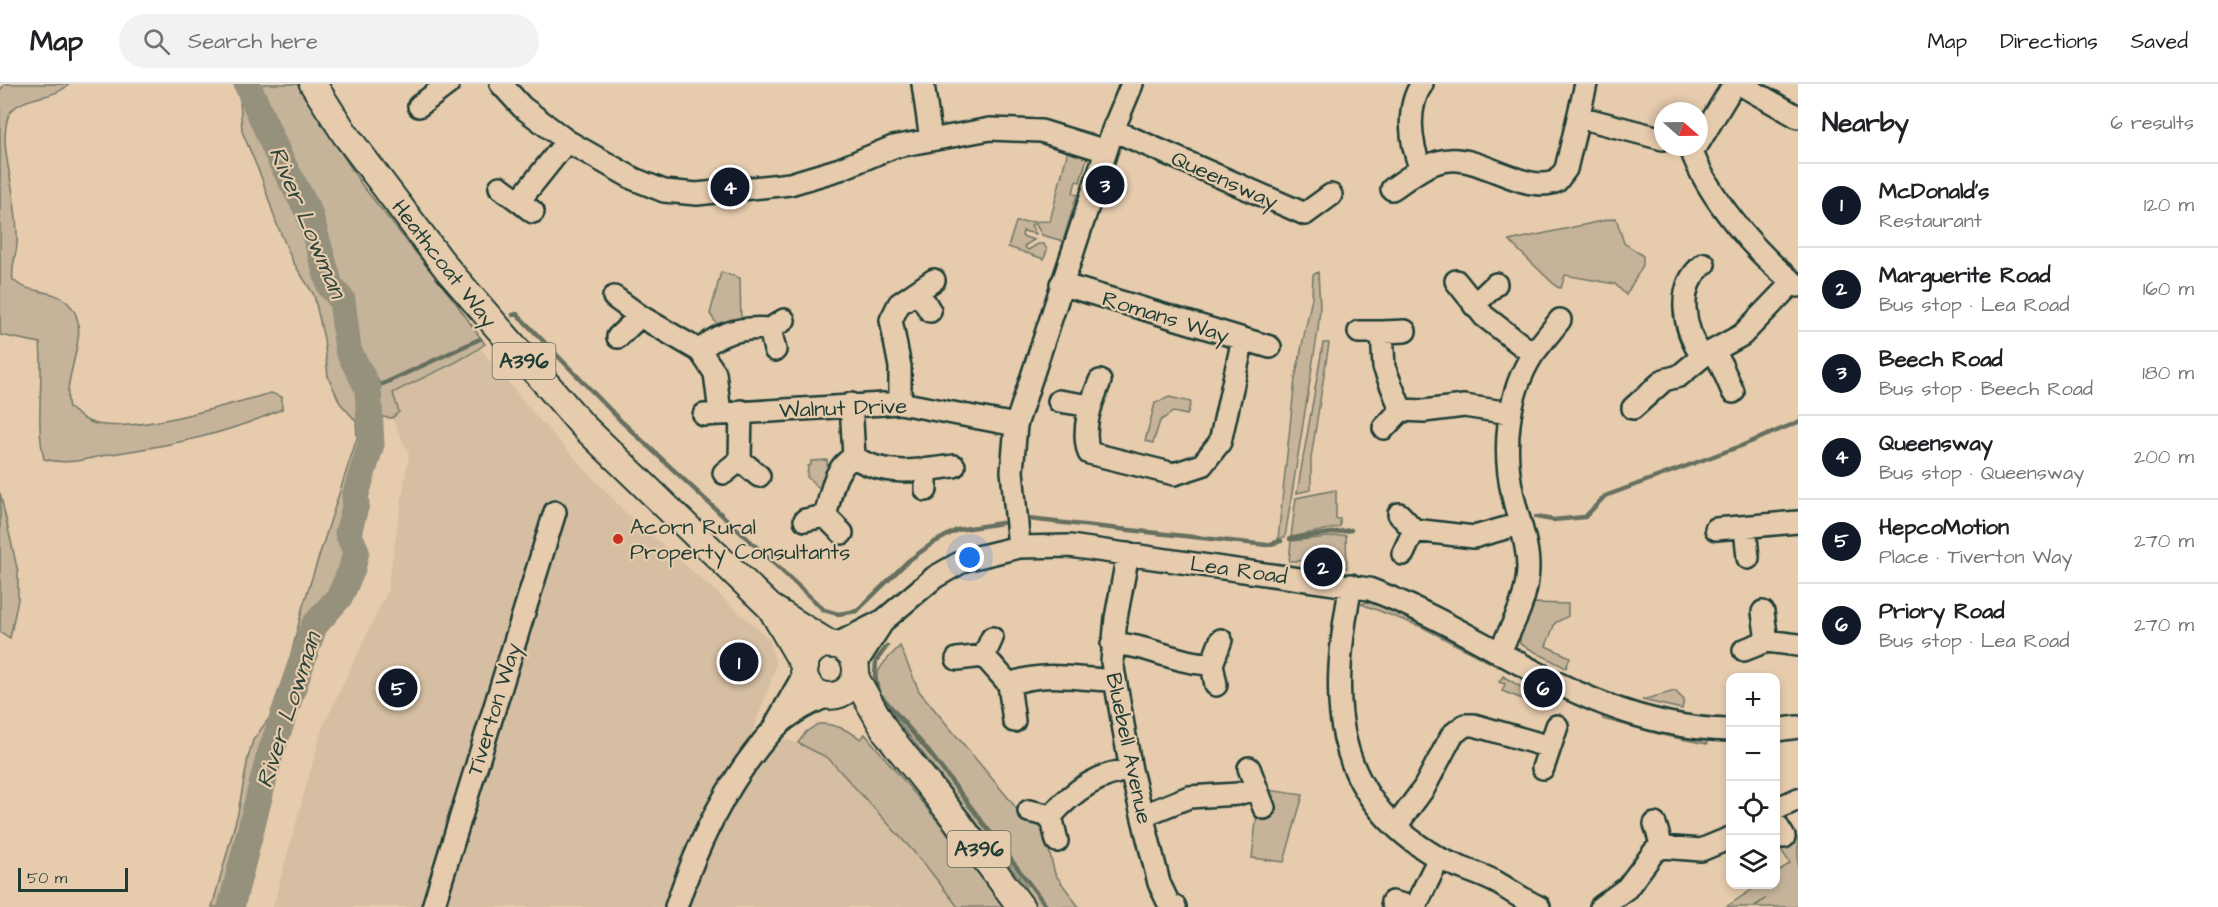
<!DOCTYPE html>
<meta charset="utf-8">
<style>
:root{--surface:#fff;--page:#f2f2f2;--text:#202124;--muted:#757577;--line:#e0e0e0;--accent:#111827}
body{margin:0;font-family:"Architects Daughter",sans-serif;background:var(--page);color:var(--text)}
.controls{position:absolute;right:18px;bottom:18px;display:grid;overflow:hidden;border-radius:12px;box-shadow:0 3px 9px #0003}
.controls button{width:54px;height:54px;display:grid;place-items:center;padding:0;border:0;border-bottom:2px solid var(--line);background:var(--surface);color:var(--text);font:30px sans-serif}
.compass{position:absolute;left:1654px;top:18px;width:54px;height:54px;border-radius:50%;background:var(--surface);box-shadow:0 3px 9px #0003;rotate:110deg}
.scale{position:absolute;left:18px;bottom:15px;width:110px;box-sizing:border-box;padding-left:6px;border:3px solid #1f3d34;border-top:0;font-size:16px;line-height:21px;white-space:nowrap;color:#1f3d34;-webkit-text-stroke:4px #e6cbad;paint-order:stroke}
.you{position:absolute;left:970px;top:474px;width:21px;height:21px;margin:-15px;border:4px solid #fff;border-radius:50%;background:#1a73e8;box-shadow:0 0 0 9px #1a73e833}
.badge{display:grid;place-items:center;width:39px;height:39px;border-radius:50%;background:var(--accent);color:#fff;font-size:20px;font-weight:700}
.pin{position:absolute;translate:-50% -50%;border:3px solid #fff;box-shadow:0 2px 6px #0006}
.list{margin:0;padding:0;list-style:none}
h2{display:flex;justify-content:space-between;align-items:center;height:78px;margin:0;padding:0 24px;font-size:26px}
h2 small{font-size:20px;font-weight:400;color:var(--muted)}
.list li{display:grid;grid-template-columns:39px 1fr auto;gap:18px;align-items:center;box-sizing:border-box;height:84px;padding:0 24px;border-top:2px solid var(--line)}
.list b{display:block;font-size:22px;white-space:nowrap}
.list p{margin:0;font-size:20px;white-space:nowrap;color:var(--muted)}
.list em{font-size:20px;font-style:normal;color:var(--muted)}
.icon{flex:none;width:33px;height:33px;fill:none;stroke:currentColor;stroke-width:2;stroke-linecap:round;stroke-linejoin:round}
.map{position:relative;flex:none;width:1798px;height:823px;overflow:hidden}
header{display:flex;align-items:center;gap:36px;box-sizing:border-box;height:84px;padding:0 30px;background:var(--surface);border-bottom:2px solid var(--line)}
header strong{font-size:28px}
nav{display:flex;gap:33px;margin-inline-start:auto;font-size:21px}
.search{width:420px;height:54px;background:var(--page);display:flex;align-items:center;gap:15px;box-sizing:border-box;padding:0 21px;border-radius:33px;color:var(--muted);font-size:22px}
main{display:flex}
aside{flex:1;background:var(--surface)}
.map>svg:first-child{display:block}
</style>
<header>
<strong>Map</strong>
<div class="search"><svg class="icon" aria-label="search" viewBox="0 0 24 24"><circle cx="10" cy="10" r="6"/><path d="M15 15l6 6"/></svg>Search here</div>
<nav><a>Map</a><a>Directions</a><a>Saved</a></nav>
</header>
<main>
<div class="map">
<svg width="1798" height="823" viewBox="0 0 1798 823">
<rect width="100%" height="100%" fill="#e6cbad"/>
<filter id="ink" filterUnits="userSpaceOnUse"><feTurbulence type="fractalNoise" baseFrequency=".0167" numOctaves="2"/><feDisplacementMap in="SourceGraphic" scale="12" xChannelSelector="R" yChannelSelector="G"/><feConvolveMatrix kernelMatrix="1 2 1 2 8 2 1 2 1" color-interpolation-filters="sRGB"/></filter>
<g filter="url(#ink)">
<path fill="#d5bea2" d="M 462,242 L 533,329 L 622,425 L 769,555 L 776,582 L 753,647 L 798,659 L 828,674 L 925,779 L 958,823 L 273,823 L 322,645 L 387,508 L 409,370 L 376,301 Z"/>
<path fill="#c5b39a" stroke="#727867" stroke-width="1.5" d="M 5,0 L 69,0 C 53,17 22,10 9,30 C 0,55 9,84 13,110 C 15,126 18,144 17,160 C 16,173 11,183 13,196 C 29,211 52,204 67,218 C 96,244 61,290 69,324 C 75,328 81,334 88,337 C 123,354 232,319 271,309 L 282,313 L 282,325 C 228,350 171,361 112,370 C 86,374 70,382 44,375 C 35,337 44,298 40,259 L 0,251 L 0,6 Z
M 239,0 L 297,0 L 362,101 L 456,219 L 485,260 C 457,281 423,292 393,309 L 399,328 L 392,334 L 380,333 L 366,336 L 367,352 L 350,405 L 343,457 L 348,471 L 339,502 L 310,541 L 266,664 L 227,823 L 212,823 L 238,729 L 248,674 L 253,656 L 273,629 L 283,604 L 303,522 L 357,354 L 356,337 L 340,319 L 328,292 L 324,255 L 314,211 L 293,178 L 276,138 L 262,95 L 242,47 Z
M 1068,66 L 1087,74 L 1080,98 L 1076,97 L 1073,109 L 1077,111 L 1063,157 L 1042,151 L 1035,139 L 1031,141 L 1036,150 L 1023,147 L 1022,152 L 1034,156 L 1024,162 L 1028,166 L 1038,160 L 1044,160 L 1047,166 L 1044,175 L 1008,163 L 1016,138 L 1050,137 Z
M 1616,134 L 1624,159 L 1643,172 L 1643,181 L 1626,211 L 1615,200 L 1565,191 L 1561,204 L 1557,203 L 1509,157 Z
M 721,188 L 740,194 L 741,240 L 720,245 L 710,230 Z
M 1318,188 L 1320,224 L 1318,246 L 1285,453 L 1278,455 L 1295,295 L 1312,214 L 1313,191 Z
M 1323,259 L 1329,259 L 1311,374 L 1311,406 L 1297,409 Z
M 1169,313 L 1191,318 L 1187,331 L 1173,328 L 1160,337 L 1153,359 L 1145,357 L 1155,319 Z
M 827,376 L 827,381 L 837,380 L 825,409 L 807,393 L 808,382 L 811,381 L 811,377 Z
M 1336,406 L 1336,435 L 1340,435 L 1340,443 L 1291,453 L 1296,414 Z
M 0,409 L 18,488 L 18,515 L 10,554 L 0,548 Z
M 1346,451 L 1347,484 L 1315,477 L 1289,477 L 1291,457 Z
M 1370,517 L 1389,522 L 1503,581 L 1498,583 L 1422,543 L 1361,520 Z
M 1533,519 L 1568,520 L 1568,532 L 1555,539 L 1546,562 L 1570,573 L 1566,584 L 1520,560 L 1520,549 Z
M 900,562 L 919,607 L 1010,716 L 1019,728 L 1020,735 L 1041,743 L 1045,751 L 1055,790 L 1079,823 L 1032,823 L 1022,808 L 1026,802 L 877,610 C 871,588 885,577 900,562 Z
M 1503,592 L 1545,618 L 1543,623 L 1502,607 L 1505,600 L 1499,598 Z
M 1675,607 L 1684,616 L 1682,625 L 1642,616 Z
M 1601,630 L 1706,654 L 1707,660 L 1666,652 L 1603,635 Z
M 818,640 C 835,639 847,646 861,655 L 865,650 L 940,740 L 1004,823 L 958,823 L 923,778 L 828,674 L 798,659 L 806,648 Z
M 1268,706 L 1303,711 L 1284,778 L 1252,774 L 1257,728 Z
M 1791,752 L 1798,754 L 1798,823 L 1755,823 L 1766,814 L 1753,823 L 1726,823 L 1759,801 L 1776,800 L 1776,789 L 1790,779 L 1777,760 Z"/>
<g fill="none" stroke-linecap="round" stroke-linejoin="round">
<path stroke="#666f5f" stroke-width="4.5" d="M 513,231 L 517,230 L 621,337 L 824,526 L 838,530 L 857,527 L 908,477 L 933,459 L 957,446 L 1002,439
M 368,304 L 385,299 L 480,255
M 1536,433 L 1553,436 L 1585,433 L 1605,412 L 1741,362 L 1798,338
M 1028,435 L 1267,461 L 1281,457
M 1290,455 L 1351,446
M 887,562 L 876,577 L 875,592 L 878,608 L 929,668 L 1047,823"/>
<path stroke="#95917c" stroke-width="27" d="M 231,823 L 269,674 L 314,542 L 340,512 L 352,485 L 356,467 L 348,449 L 356,420 L 355,413 L 371,360 L 368,304 L 348,266 L 342,216 L 330,202 L 309,129 L 280,75 L 247,0"/>
<defs>
<path id="minor" d="M 501,0 L 522,23 L 567,57 L 634,95 L 664,107 L 697,110 L 790,100 L 840,85 L 893,63 L 990,45 L 1041,47 L 1106,67
M 923,0 L 931,56
M 1740,0 L 1798,33
M 419,22 L 448,0
M 1579,33 L 1663,55
M 1113,46 L 1305,130 L 1331,111
M 1699,58 L 1734,0
M 1691,65 C 1707,112 1758,172 1798,202
M 1421,85 C 1410,59 1406,23 1422,0
M 500,103 L 519,117
M 1392,105 C 1410,93 1428,77 1450,76 C 1482,73 1527,111 1557,97 L 1566,85 L 1586,0
M 533,128 L 519,117 L 567,57
M 1456,197 L 1484,232 L 1533,270 C 1507,310 1502,366 1513,412 C 1518,436 1528,458 1528,483 C 1528,515 1512,542 1499,569
M 1061,200 L 1270,263
M 918,207 L 930,227
M 614,213 L 640,232 L 700,267 L 715,289 L 720,329
M 1474,221 L 1496,200
M 1359,248 L 1382,248 L 1384,283 L 1401,326 L 1424,327 L 1464,322 L 1510,329
M 1382,248 L 1405,247
M 618,253 L 640,232
M 775,266 L 770,245 L 784,236
M 700,267 C 718,248 744,243 770,245
M 1715,267 L 1733,308
M 1533,270 L 1560,236
M 1702,273 C 1684,245 1674,203 1704,180
M 1100,297 C 1091,319 1081,345 1089,369 L 1174,390 L 1202,381 L 1220,358 L 1243,255
M 1059,317 L 1091,322
M 900,319 L 900,283 L 891,236 L 899,220 L 934,196
M 1633,324 L 1664,296 L 1679,292 L 1702,273 L 1742,251 L 1793,198
M 704,331 L 900,319 L 1016,341
M 1384,344 L 1401,326
M 854,373 C 885,393 919,387 954,382
M 740,376 L 741,327
M 740,376 L 759,392
M 724,389 L 740,376
M 926,406 L 926,386
M 1399,430 L 1414,446 L 1474,453 L 1520,440
M 805,436 L 825,432
M 1745,444 L 1748,474
M 1716,445 L 1798,438
M 842,449 L 825,432 C 832,410 832,385 854,373 L 851,320
M 1019,463 L 1012,387 L 1016,341 L 1113,46 L 1132,0
M 1128,470 L 1116,534 L 1112,578 L 1131,686 L 1159,799 L 1169,820 L 1175,823
M 1403,470 L 1414,446
M 1351,501 C 1330,611 1327,709 1437,773 C 1455,783 1477,788 1496,798 C 1510,806 1523,816 1539,823
M 1763,528 L 1767,557
M 992,554 L 984,572 L 1009,600 L 1014,637
M 1112,560 C 1147,560 1177,580 1212,580 L 1221,556
M 835,561 L 884,536 L 935,493 L 965,476 L 1019,463 L 1070,462 L 1369,505 C 1496,552 1586,643 1730,646
M 1744,566 L 1767,557 L 1798,561
M 957,575 L 984,572
M 1212,580 L 1216,601
M 855,581 L 882,539
M 1009,600 C 1049,586 1074,596 1115,596
M 777,638 L 805,589
M 1776,646 L 1798,643
M 1249,684 L 1264,724
M 1543,684 L 1557,642
M 1776,725 L 1798,715
M 1029,727 L 1051,732
M 1144,731 L 1189,713 L 1238,710 L 1256,704
M 1051,732 C 1072,708 1098,689 1131,686
M 1051,732 L 1057,757
M 1655,740 L 1662,763
M 1776,740 L 1784,753
M 1396,742 L 1424,704 L 1452,651 L 1465,641 L 1474,641 L 1550,663
M 1392,818 L 1412,823
M 433,823 L 555,428
M 676,823 C 697,761 728,695 773,646 C 787,631 808,620 827,612
M 1415,823 L 1439,774
M 1601,823 L 1627,804 L 1654,768 L 1662,763 L 1701,766 L 1730,754"/>
<path id="major" d="M 313,0 L 345,50 L 448,186 L 582,341 L 770,523 L 831,561
M 772,526 L 805,583
M804 586a26 26 0 1 1 52 0a26 26 0 1 1-52 0Z
M 855,593 L 886,648 L 956,736 L 1021,823"/>
</defs>
<use href="#minor" stroke="#1f3d34" stroke-width="26"/>
<use href="#major" stroke="#1f3d34" stroke-width="30"/>
<use href="#minor" stroke="#e6cbad" stroke-width="21"/>
<use href="#major" stroke="#e6cbad" stroke-width="26"/>
</g>
</g>
<circle fill="#c8321e" stroke="#e6cbad" stroke-width="2" cx="618" cy="455" r="6"/>
<g text-anchor="middle" stroke-width="4.5" stroke-linejoin="round" paint-order="stroke">
<g fill="#e6cbad" stroke="#5b6858" stroke-width="1.5">
<rect x="492.5" y="259" width="63" height="36" rx="4.5"/>
<rect x="947.5" y="747" width="63" height="36" rx="4.5"/>
</g>
<g font-size="21" font-weight="bold" fill="#1f3d34">
<text x="524" y="284">A396</text>
<text x="979" y="772">A396</text>
</g>
<g font-size="22" fill="#1f3d34" stroke="#e6cbad">
<text transform="translate(1225 95) rotate(24)" y="8">Queensway</text>
<text transform="translate(445 179) rotate(52)" y="8">Heathcoat Way</text>
<text transform="translate(1166 232) rotate(17)" y="8">Romans Way</text>
<text transform="translate(843 323) rotate(-2)" y="8">Walnut Drive</text>
<text transform="translate(1239 485) rotate(8)" y="8">Lea Road</text>
<text transform="translate(493 625) rotate(-73)" y="8">Tiverton Way</text>
<text transform="translate(1130 664) rotate(78)" y="8">Bluebell Avenue</text>
</g>
<g font-size="22" fill="#1f3d34" stroke="#e6cbad" text-anchor="start">
<text x="630" y="450">Acorn Rural<tspan x="630" dy="25">Property Consultants</tspan></text>
</g>
<g font-size="24" font-style="italic" fill="#2b453b" stroke="#e6cbad">
<text transform="translate(308 138) rotate(67)" y="8">River Lowman</text>
<text transform="translate(288 626) rotate(-72)" y="8">River Lowman</text>
</g>
</g>
</svg>
<div class="controls">
<button>+</button>
<button>−</button>
<button><svg class="icon" aria-label="locate" viewBox="0 0 24 24"><circle cx="12" cy="12" r="6"/><path d="M12 2v4M12 18v4M2 12h4M18 12h4"/></svg></button>
<button><svg class="icon" aria-label="layers" viewBox="0 0 24 24"><path d="M12 4l9 5-9 5-9-5zM3 14l9 5 9-5"/></svg></button>
</div>
<svg class="compass" viewBox="-18 -18 36 36"><path d="M0-13l5 13h-10z" fill="#e53935"/><path d="M0 13l5-13h-10z" fill="#757577"/></svg>
<div class="scale">50 m</div>
<div class="you"></div>
<div class="pin badge" style="left:739px;top:578px">1</div>
<div class="pin badge" style="left:1323px;top:483px">2</div>
<div class="pin badge" style="left:1105px;top:101px">3</div>
<div class="pin badge" style="left:730px;top:103px">4</div>
<div class="pin badge" style="left:398px;top:604px">5</div>
<div class="pin badge" style="left:1543px;top:604px">6</div>
</div>
<aside>
<h2>Nearby<small>6 results</small></h2>
<ul class="list">
<li><span class="badge">1</span><div><b>McDonald's</b><p>Restaurant</p></div><em>120 m</em></li>
<li><span class="badge">2</span><div><b>Marguerite Road</b><p>Bus stop · Lea Road</p></div><em>160 m</em></li>
<li><span class="badge">3</span><div><b>Beech Road</b><p>Bus stop · Beech Road</p></div><em>180 m</em></li>
<li><span class="badge">4</span><div><b>Queensway</b><p>Bus stop · Queensway</p></div><em>200 m</em></li>
<li><span class="badge">5</span><div><b>HepcoMotion</b><p>Place · Tiverton Way</p></div><em>270 m</em></li>
<li><span class="badge">6</span><div><b>Priory Road</b><p>Bus stop · Lea Road</p></div><em>270 m</em></li>
</ul>
</aside>
</main>
